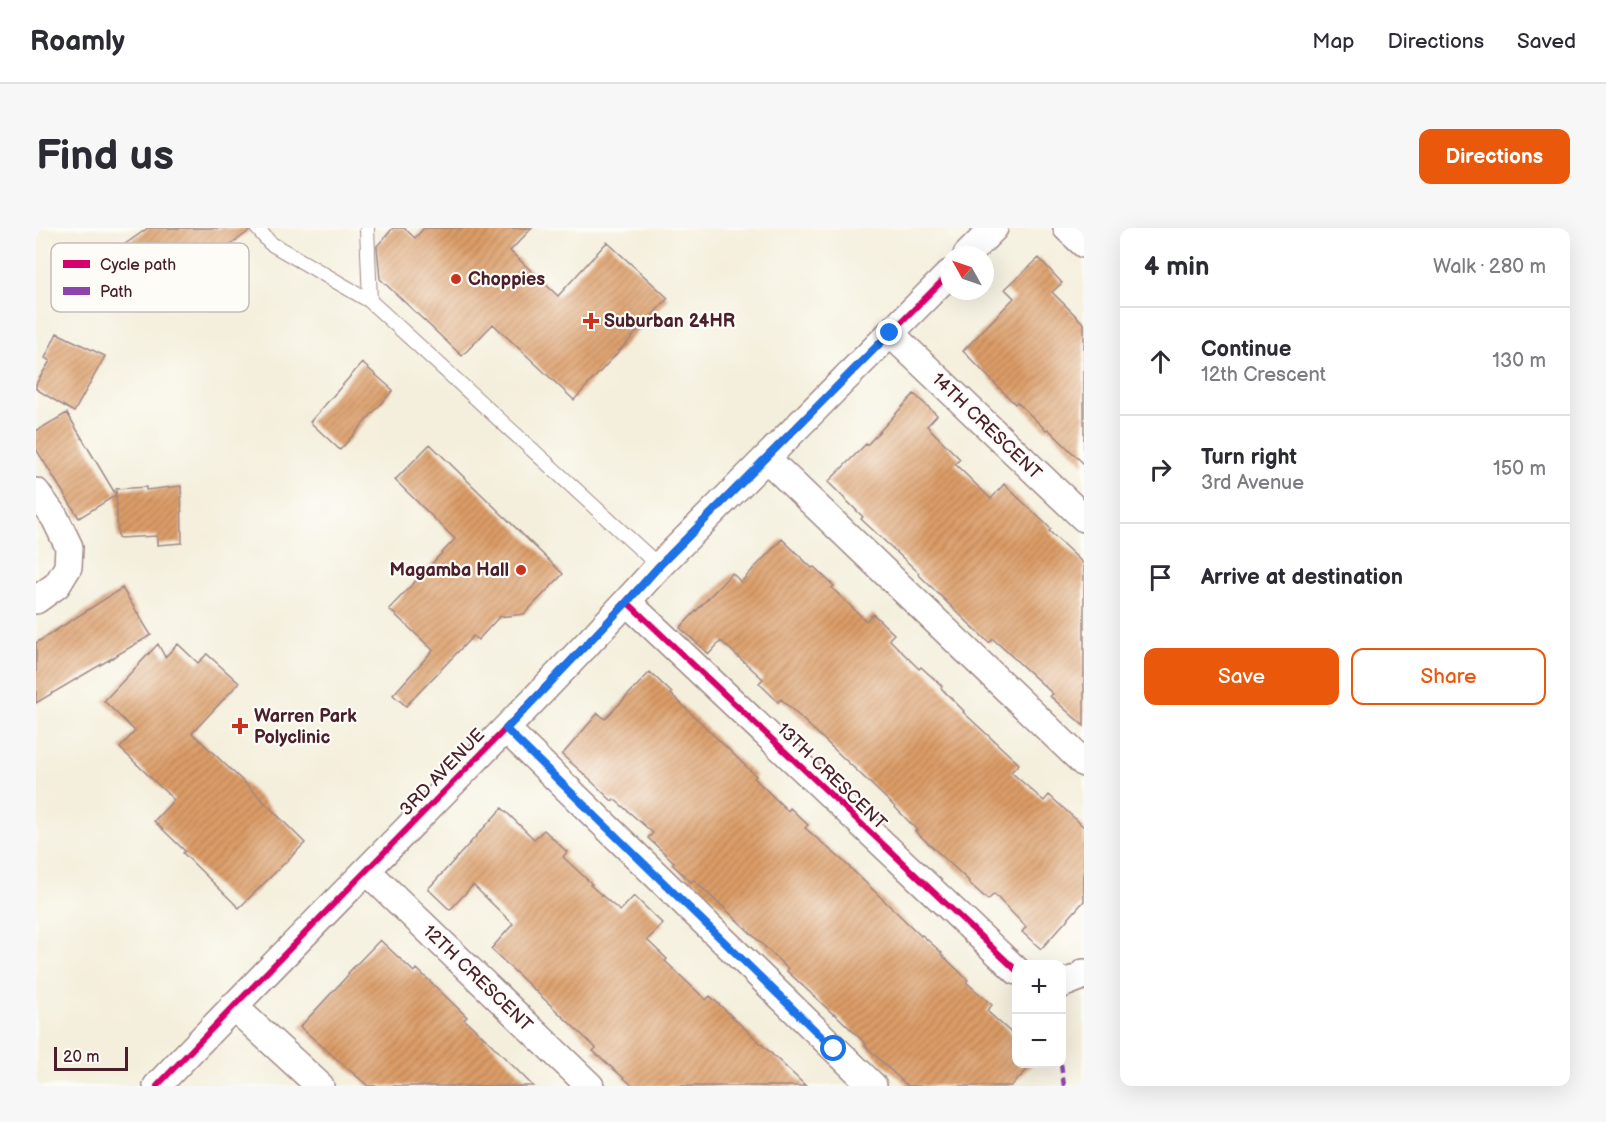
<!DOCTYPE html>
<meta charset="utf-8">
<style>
:root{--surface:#fff;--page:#f7f7f7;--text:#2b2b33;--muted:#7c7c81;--line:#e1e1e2;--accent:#ea580c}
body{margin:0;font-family:"Balsamiq Sans",sans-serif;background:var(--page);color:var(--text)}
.controls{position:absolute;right:18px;bottom:18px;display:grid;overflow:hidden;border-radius:12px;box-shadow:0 6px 24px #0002}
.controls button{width:54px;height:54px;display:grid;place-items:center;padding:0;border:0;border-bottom:2px solid var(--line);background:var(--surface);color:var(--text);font:30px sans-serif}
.compass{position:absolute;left:904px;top:18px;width:54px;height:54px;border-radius:50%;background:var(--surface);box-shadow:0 6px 24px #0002;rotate:310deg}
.scale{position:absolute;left:18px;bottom:15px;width:74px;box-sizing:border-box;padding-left:6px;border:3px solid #4a1f2b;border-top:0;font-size:16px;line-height:21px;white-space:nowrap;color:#4a1f2b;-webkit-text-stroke:4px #fdfcf7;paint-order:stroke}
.stop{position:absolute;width:18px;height:18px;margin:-14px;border:4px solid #1a73e8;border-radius:50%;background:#fff}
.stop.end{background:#1a73e8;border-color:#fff;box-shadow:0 2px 6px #0008}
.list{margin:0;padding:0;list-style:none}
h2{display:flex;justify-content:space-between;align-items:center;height:78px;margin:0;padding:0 24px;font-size:26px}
h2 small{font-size:20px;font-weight:400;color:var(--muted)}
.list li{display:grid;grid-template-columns:39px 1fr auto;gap:18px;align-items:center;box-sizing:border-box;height:108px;padding:0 24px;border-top:2px solid var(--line)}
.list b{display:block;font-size:22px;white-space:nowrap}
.list p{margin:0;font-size:20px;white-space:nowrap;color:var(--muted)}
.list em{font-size:20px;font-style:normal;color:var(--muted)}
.actions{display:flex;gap:12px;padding:18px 24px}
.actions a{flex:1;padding:14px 0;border:2px solid var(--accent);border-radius:12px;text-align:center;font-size:21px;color:var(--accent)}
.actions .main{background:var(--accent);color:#fff}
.icon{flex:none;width:33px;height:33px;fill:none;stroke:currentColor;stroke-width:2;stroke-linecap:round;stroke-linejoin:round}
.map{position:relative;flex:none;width:1048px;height:858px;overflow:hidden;border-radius:12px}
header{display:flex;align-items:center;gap:36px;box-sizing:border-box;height:84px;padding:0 30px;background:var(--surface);border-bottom:2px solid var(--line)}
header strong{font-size:28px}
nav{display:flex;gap:33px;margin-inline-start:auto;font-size:21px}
.intro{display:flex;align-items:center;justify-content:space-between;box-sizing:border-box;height:144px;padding:0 36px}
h1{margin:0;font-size:42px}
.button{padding:15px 27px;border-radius:12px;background:var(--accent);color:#fff;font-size:21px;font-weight:700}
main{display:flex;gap:36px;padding:0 36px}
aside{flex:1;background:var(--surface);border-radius:12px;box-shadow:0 6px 24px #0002}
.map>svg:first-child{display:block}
</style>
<header>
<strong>Roamly</strong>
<nav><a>Map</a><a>Directions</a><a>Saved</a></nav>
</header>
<div class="intro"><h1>Find us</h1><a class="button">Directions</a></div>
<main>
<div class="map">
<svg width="1048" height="858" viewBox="0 0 1048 858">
<defs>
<pattern id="building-hatch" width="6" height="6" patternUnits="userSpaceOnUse" patternTransform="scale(1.5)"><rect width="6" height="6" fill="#dc9d67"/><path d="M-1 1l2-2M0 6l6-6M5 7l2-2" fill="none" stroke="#b47f55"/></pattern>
</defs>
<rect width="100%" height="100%" fill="#fdfcf7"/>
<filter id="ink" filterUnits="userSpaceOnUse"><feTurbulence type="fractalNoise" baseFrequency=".0167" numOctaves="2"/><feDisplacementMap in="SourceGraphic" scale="12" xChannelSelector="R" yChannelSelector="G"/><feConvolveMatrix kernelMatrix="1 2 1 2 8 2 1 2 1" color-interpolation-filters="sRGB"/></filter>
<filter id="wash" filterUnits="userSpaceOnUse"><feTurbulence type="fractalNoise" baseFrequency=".008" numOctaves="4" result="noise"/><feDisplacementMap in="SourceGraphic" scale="24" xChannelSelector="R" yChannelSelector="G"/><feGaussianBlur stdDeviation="1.35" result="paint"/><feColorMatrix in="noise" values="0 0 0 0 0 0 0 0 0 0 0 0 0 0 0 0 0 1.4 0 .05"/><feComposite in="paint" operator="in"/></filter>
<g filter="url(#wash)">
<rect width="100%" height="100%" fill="#f4efdc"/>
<g id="blocks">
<path fill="url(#building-hatch)" d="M 112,0 L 212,0 L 213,3 L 157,45 L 137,18 L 50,79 L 39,63 L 47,57 L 42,49 Z
M 357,0 L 368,0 L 379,10 L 388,0 L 496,0 L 474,23 L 522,68 L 571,14 L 632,70 L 538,172 L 457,96 L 426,128 L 344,51 L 341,18 Z
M 1003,30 L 1026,55 L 1016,64 L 1048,96 L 1048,236 L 1012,201 L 1010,202 L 981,174 L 979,176 L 927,123 L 978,70 L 969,61 Z
M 21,105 L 69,128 L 38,184 L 0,161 L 0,156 L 14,133 L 9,130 Z
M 326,135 L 357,162 L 304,222 L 274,194 Z
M 878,166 L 901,187 L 891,198 L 924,231 L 919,236 L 955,271 L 968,256 L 1015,301 L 1013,303 L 1048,336 L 1048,498 L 1014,468 L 1017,466 L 957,411 L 953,415 L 882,346 L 883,345 L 825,291 L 827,289 L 792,254 L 830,216 L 831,217 Z
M 31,185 L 80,267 L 43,290 L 0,221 L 0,203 Z
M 394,216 L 527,346 L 488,386 L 463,389 L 442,412 L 437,408 L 370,478 L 357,467 L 397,422 L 353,381 L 419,311 L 359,252 Z
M 145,258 L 146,315 L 121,317 L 121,308 L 82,310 L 80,261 L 110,259 L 110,262 Z
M 746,311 L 776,340 L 778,339 L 798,358 L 796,360 L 830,393 L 837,386 L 858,406 L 853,411 L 883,441 L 885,439 L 906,458 L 905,460 L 928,483 L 927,484 L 983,536 L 975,544 L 1008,573 L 1013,567 L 1048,599 L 1048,673 L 1005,721 L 986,704 L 990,699 L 958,666 L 952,672 L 932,654 L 933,653 L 879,603 L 881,602 L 854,574 L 745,471 L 742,474 L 723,455 L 727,451 L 685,413 L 673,426 L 644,400 L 696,345 L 705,354 Z
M 86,360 L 115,407 L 0,475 L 0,415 Z
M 122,416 L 129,429 L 142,416 L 162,435 L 171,426 L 203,455 L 156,505 L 213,559 L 269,615 L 203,680 L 147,625 L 149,623 L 118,593 L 138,572 L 84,520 L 99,503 L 68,473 Z
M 614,444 L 636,465 L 635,466 L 720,548 L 718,550 L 752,583 L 754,580 L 772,597 L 769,600 L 806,632 L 885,708 L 886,707 L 906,725 L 905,726 L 932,752 L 930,754 L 956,777 L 951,783 L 981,810 L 981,836 L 997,836 L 975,858 L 872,858 L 850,838 L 829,817 L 830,816 L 798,785 L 797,786 L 751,743 L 752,741 L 684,676 L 684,677 L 658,652 L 655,654 L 636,636 L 638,634 L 612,610 L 617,605 L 578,571 L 576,573 L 555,553 L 555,552 L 526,527 L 562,485 L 569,491 Z
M 466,580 L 498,611 L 508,602 L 531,624 L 527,629 L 556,656 L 554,657 L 584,683 L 598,668 L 627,696 L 611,712 L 631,731 L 629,733 L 670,772 L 674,768 L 770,858 L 597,858 L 557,823 L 560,820 L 455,721 L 477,696 L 437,657 L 414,682 L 392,661 Z
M 344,712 L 378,744 L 381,741 L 431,789 L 428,791 L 454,815 L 497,858 L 332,858 L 264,799 L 313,746 L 312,745 Z"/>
</g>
</g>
<g filter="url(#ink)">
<use href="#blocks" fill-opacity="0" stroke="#9f8784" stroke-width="1.5"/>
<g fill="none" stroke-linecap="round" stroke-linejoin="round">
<defs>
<path id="service" d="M 221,0 L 234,15 L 334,73 L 623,338
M 331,0 L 334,73"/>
<path id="minor" d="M 1031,0 L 1048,16
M 931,27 L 958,0
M 854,105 L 1048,290
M 730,230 L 1048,535
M 0,264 L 19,290 L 33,319 L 32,339 L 21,357 L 0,372
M 591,374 L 981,743
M 470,501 L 837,858
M 331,643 L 554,858
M 1026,756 L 1044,749 L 1048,745
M 197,778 L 284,858
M 121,858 C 225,749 330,643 435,536 C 499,471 562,406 623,338 L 913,46"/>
</defs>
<use href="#service" stroke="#9f8784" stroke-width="16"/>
<use href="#minor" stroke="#9f8784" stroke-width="30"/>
<use href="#service" stroke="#fff" stroke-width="14"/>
<use href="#minor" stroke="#fff" stroke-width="27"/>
<path stroke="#8e44ad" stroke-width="4.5" stroke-dasharray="9 4.5" stroke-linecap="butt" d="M 1025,836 L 1028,858"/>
<defs>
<path id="cycleway" d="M 591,374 L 981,743
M 121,858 C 225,749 330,643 435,536 C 499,471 562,406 623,338 L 913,46"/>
</defs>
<use href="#cycleway" stroke="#fdfcf7" stroke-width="10"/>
<use href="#cycleway" stroke="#d6006c" stroke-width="6"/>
</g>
</g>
<g fill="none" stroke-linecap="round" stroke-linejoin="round" filter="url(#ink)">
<path stroke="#1a73e8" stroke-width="8" d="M 798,821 L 470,501 L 591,374 L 623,338 L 854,105"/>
</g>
<g fill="#c8321e" stroke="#fdfcf7" stroke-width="2">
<circle cx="420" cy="51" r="6"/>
<path d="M552 84h6v6h6v6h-6v6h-6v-6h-6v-6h6z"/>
<circle cx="485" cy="342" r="6"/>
<path d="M201 489h6v6h6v6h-6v6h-6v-6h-6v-6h6z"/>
</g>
<g text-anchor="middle" stroke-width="4.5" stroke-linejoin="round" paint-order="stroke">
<g font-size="18" font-weight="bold" fill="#4a1f2b" stroke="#fdfcf7" text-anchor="start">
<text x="432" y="57">Choppies</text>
<text x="568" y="99">Suburban 24HR</text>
<text x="473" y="348" text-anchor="end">Magamba Hall</text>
<text x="218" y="494">Warren Park<tspan x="218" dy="21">Polyclinic</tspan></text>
</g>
<g font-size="18" fill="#4a1f2b" stroke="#fdfcf7">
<text transform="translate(951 198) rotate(44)" y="6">14TH CRESCENT</text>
<text transform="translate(406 544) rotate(-46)" y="6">3RD AVENUE</text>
<text transform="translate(796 548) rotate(44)" y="6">13TH CRESCENT</text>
<text transform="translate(442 750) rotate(44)" y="6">12TH CRESCENT</text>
</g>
</g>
<rect x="15" y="15" width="198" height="69" rx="9" fill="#fdfcf7" stroke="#c7baba" stroke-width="1.5"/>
<rect x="27" y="32" width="27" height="8" fill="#d6006c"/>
<rect x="27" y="59" width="27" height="8" fill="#8e44ad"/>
<g font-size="16" fill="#4a1f2b">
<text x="64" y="42">Cycle path</text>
<text x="64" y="69">Path</text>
</g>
</svg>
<div class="controls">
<button>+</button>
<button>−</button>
</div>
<svg class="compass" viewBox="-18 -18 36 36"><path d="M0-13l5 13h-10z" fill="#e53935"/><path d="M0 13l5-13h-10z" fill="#7c7c81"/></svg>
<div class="scale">20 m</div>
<div class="stop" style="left:798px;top:821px"></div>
<div class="stop end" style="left:854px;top:105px"></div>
</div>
<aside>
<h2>4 min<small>Walk · 280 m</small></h2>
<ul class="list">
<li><svg class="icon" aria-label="ahead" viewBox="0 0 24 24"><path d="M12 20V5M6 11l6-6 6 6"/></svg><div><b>Continue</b><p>12th Crescent</p></div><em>130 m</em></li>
<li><svg class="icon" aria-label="right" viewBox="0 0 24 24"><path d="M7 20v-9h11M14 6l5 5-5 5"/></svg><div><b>Turn right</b><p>3rd Avenue</p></div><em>150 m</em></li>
<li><svg class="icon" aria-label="arrive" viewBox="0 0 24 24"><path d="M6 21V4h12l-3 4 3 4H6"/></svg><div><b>Arrive at destination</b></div></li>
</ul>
<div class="actions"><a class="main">Save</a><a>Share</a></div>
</aside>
</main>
